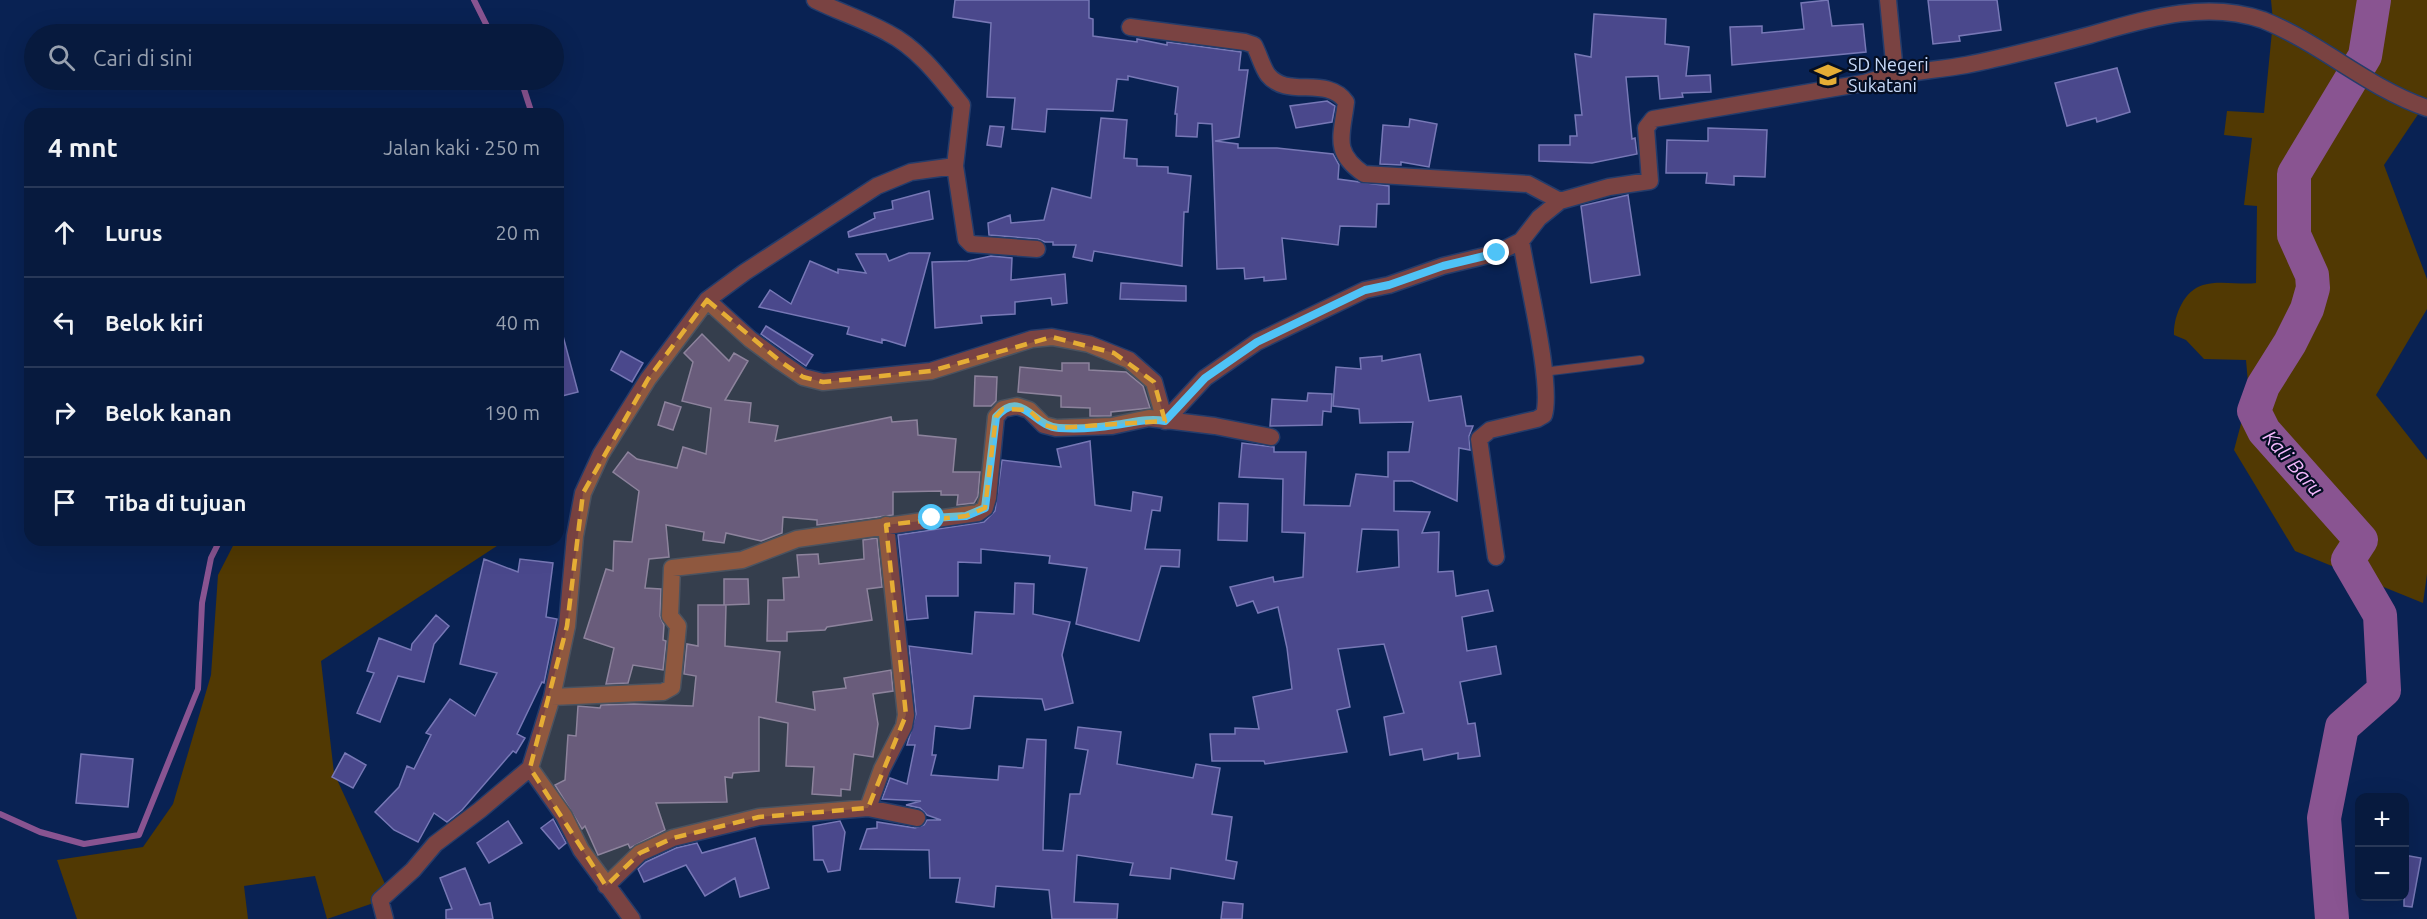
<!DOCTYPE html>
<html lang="id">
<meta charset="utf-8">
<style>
:root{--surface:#071a3e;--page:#152749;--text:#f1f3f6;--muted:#98a1b0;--line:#283858}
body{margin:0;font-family:Ubuntu,sans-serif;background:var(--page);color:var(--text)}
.controls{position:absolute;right:18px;bottom:18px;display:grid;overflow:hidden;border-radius:12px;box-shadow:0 6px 24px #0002}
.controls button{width:54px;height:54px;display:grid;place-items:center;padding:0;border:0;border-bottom:2px solid var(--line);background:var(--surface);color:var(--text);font:30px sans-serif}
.stop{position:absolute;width:18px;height:18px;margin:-14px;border:4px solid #4fc3f7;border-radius:50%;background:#fff}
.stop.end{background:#4fc3f7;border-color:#fff;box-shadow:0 2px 6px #0008}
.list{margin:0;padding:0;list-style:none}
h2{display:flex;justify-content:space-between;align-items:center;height:78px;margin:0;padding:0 24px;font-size:26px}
h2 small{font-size:20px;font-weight:400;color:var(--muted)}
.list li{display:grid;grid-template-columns:39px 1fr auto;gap:18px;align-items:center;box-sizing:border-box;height:90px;padding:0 24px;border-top:2px solid var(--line)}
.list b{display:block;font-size:22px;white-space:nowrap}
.list em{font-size:20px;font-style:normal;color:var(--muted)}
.icon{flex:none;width:33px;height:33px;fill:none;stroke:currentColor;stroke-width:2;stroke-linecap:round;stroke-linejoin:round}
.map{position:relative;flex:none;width:2427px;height:919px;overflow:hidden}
.search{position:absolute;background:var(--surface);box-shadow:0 6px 24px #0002;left:24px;top:24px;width:540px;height:66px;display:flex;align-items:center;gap:15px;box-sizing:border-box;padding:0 21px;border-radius:33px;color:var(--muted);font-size:22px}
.panel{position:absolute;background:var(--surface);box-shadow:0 6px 24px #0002;left:24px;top:108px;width:540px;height:438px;border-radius:18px}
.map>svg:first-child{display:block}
</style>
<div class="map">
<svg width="2427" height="919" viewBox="0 0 2427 919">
<rect width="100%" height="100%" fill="#092253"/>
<path fill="#513903" d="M 2271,0 L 2427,0 L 2427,101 L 2384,165 L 2427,279 L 2427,309 L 2376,395 L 2427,460 L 2427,574 L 2423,603 L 2295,551 L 2234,450 L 2249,394 L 2246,360 L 2204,359 L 2186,340 L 2174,335 C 2173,317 2184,290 2203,285 C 2219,280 2240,285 2256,283 L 2257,206 L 2244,205 L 2252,138 L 2224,135 L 2227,111 L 2264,113 L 2273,21 Z
M 236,540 L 506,540 L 321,661 L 334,773 L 391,897 L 327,919 L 315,876 L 244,886 L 248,919 L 77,919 L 57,860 L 143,847 L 173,804 L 211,675 L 218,575 Z"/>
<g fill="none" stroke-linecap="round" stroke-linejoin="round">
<path stroke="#895491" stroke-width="6" d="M 474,0 L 491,34
M 521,80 L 532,114
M 0,814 L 40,832 L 84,844 L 139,835 L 198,689 L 202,603 L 211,558 L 220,540"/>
<path stroke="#895491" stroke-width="34" d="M 2332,919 L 2324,818 L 2342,727 L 2384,690 L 2380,615 L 2348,560 L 2361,540 L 2264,431 L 2254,411 L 2263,386 L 2290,343 L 2307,309 L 2313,288 L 2312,275 L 2294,235 L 2294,174 L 2365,56 L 2374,0"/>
</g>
<path fill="#4a488c" stroke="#7778b6" stroke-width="1.5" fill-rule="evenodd" d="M 955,0 L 1089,0 L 1089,18 L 1093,19 L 1093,36 L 1137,42 L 1137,39 L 1167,45 L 1167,42 L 1241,52 L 1239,70 L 1248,70 L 1239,137 L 1215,141 L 1238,144 L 1238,148 L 1277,148 L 1333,154 L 1339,165 L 1338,179 L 1389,186 L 1389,204 L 1377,204 L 1376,227 L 1340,226 L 1338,245 L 1282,238 L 1286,279 L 1264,281 L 1264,277 L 1245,279 L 1244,268 L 1217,269 L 1212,124 L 1198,123 L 1197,137 L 1176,136 L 1177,114 L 1175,114 L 1178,87 L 1128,76 L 1128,80 L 1117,79 L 1113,111 L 1047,109 L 1045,132 L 1012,129 L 1015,98 L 987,97 L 991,23 L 953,17 Z
M 1828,0 L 1832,26 L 1863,24 L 1866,52 L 1732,65 L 1730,27 L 1762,26 L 1762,33 L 1804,29 L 1801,3 Z
M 1928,0 L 1997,0 L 2001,30 L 1959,36 L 1960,41 L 1933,44 Z
M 1594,14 L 1666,19 L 1665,44 L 1689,47 L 1686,76 L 1710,75 L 1711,92 L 1682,93 L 1683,97 L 1660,99 L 1658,76 L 1626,77 L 1632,139 L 1635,138 L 1637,154 L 1592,163 L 1539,161 L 1539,145 L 1570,145 L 1570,136 L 1577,136 L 1575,115 L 1582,115 L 1575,54 L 1591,57 Z
M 2117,68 L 2130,112 L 2097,122 L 2096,118 L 2067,126 L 2055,83 Z
M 1327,101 L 1335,106 L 1332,122 L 1296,128 L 1290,106 Z
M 1101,118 L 1127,120 L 1124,158 L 1137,159 L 1137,166 L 1168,167 L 1168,173 L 1191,176 L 1188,212 L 1184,212 L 1182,266 L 1094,251 L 1092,261 L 1073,257 L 1076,245 L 1053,245 L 1053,242 L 1045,242 L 1038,239 L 989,235 L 988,223 L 1010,215 L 1011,223 L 1044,220 L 1052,188 L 1091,198 Z
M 1410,119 L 1437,124 L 1429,167 L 1401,162 L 1401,165 L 1380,164 L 1383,125 L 1409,127 Z
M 990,126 L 1004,127 L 1001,147 L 987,145 Z
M 1708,128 L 1767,130 L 1765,177 L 1734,176 L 1734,185 L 1706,183 L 1707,173 L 1666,173 L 1667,140 L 1708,141 Z
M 929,191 L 933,219 L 849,237 L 848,232 L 875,218 L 874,213 L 893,209 L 892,201 Z
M 1628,195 L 1640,275 L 1591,283 L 1581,206 Z
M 909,253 L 930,253 L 905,346 L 882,339 L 882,343 L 847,334 L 849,327 L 759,307 L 770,290 L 791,304 L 810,261 L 838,273 L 838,269 L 866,273 L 856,254 L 886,254 L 889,261 Z
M 991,256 L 1012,258 L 1011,280 L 1065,274 L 1067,303 L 1052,305 L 1051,298 L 1015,302 L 1015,314 L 981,316 L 982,323 L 935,328 L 932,262 L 968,261 Z
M 1121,283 L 1186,286 L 1186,301 L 1120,299 Z
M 766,326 L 813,355 L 806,366 L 761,334 Z
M 702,334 L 729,361 L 734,353 L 748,361 L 725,400 L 751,403 L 749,422 L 778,426 L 775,441 L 891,417 L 892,422 L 917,420 L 918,435 L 956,439 L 953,472 L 980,472 L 978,496 L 974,503 L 957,505 L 958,495 L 941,495 L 941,491 L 893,492 L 893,515 L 817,525 L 817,520 L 783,517 L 782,533 L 761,541 L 726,533 L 724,543 L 703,540 L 704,532 L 666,525 L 669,557 L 649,559 L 645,588 L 661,589 L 660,616 L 664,625 L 663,640 L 666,641 L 663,670 L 633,665 L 628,683 L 606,684 L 614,648 L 584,638 L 606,569 L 613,571 L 614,541 L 632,542 L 639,491 L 613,472 L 628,452 L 637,459 L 677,468 L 683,447 L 706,454 L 711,408 L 682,401 L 693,362 L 684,353 Z
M 558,336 L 563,336 L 578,392 L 558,397 Z
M 621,351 L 643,363 L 632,382 L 611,370 Z
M 1420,354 L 1429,401 L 1461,396 L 1466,426 L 1473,426 L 1469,436 L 1470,450 L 1459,448 L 1457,501 L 1412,481 L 1394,481 L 1394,511 L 1430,512 L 1422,533 L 1439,532 L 1438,572 L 1453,571 L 1456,596 L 1488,590 L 1493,611 L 1462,617 L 1467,651 L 1496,646 L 1501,674 L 1460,682 L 1468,724 L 1475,723 L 1480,756 L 1458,759 L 1458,753 L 1424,760 L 1422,749 L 1390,755 L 1384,717 L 1404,713 L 1384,644 L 1338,649 L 1350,707 L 1337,710 L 1347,752 L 1265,764 L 1264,761 L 1212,761 L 1210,734 L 1235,734 L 1235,728 L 1259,729 L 1253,697 L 1292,689 L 1287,648 L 1278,607 L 1258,613 L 1253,601 L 1237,606 L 1230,587 L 1273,577 L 1274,582 L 1303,577 L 1305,533 L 1282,532 L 1283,479 L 1239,477 L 1242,443 L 1274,447 L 1274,452 L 1306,452 L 1304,505 L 1350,506 L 1356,474 L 1388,477 L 1388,452 L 1409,452 L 1413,422 L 1360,423 L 1359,409 L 1333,406 L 1336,367 L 1361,369 L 1360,358 L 1382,356 L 1382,361 ZM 1362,529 L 1398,530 L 1399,567 L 1357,572 Z
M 1062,363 L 1089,363 L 1089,370 L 1126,372 L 1143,386 L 1150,408 L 1111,412 L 1111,416 L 1090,416 L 1090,408 L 1061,407 L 1061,396 L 1018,392 L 1020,367 L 1062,371 Z
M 975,376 L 997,377 L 996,401 L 991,406 L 974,406 Z
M 1308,393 L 1332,394 L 1331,412 L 1323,411 L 1322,425 L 1270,426 L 1272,399 L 1307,401 Z
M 665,402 L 681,407 L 673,430 L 658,425 Z
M 1090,441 L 1095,505 L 1131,511 L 1133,492 L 1162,497 L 1160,511 L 1152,510 L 1145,549 L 1180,550 L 1179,567 L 1161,566 L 1139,641 L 1076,624 L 1087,568 L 1049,563 L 1050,556 L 981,549 L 981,563 L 958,562 L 958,596 L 926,596 L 928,618 L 907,620 L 898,535 L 984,522 L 995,511 L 1002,460 L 1061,467 L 1057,449 Z
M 1219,503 L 1248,504 L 1247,541 L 1218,540 Z
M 877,538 L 882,587 L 867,589 L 872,620 L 827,627 L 825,630 L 787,632 L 787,641 L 767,641 L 768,600 L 784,600 L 783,578 L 799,577 L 797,555 L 818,554 L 819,564 L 864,559 L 863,540 Z
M 484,559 L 518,572 L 520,559 L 553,563 L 546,617 L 557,619 L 544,683 L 542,682 L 517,734 L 525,738 L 516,753 L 513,751 L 462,810 L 447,822 L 434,813 L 418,842 L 394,830 L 375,812 L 399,787 L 407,766 L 414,769 L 431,735 L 426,733 L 450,699 L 475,716 L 497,673 L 460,664 Z
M 724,579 L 748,579 L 749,604 L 724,605 Z
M 1015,583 L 1034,584 L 1033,614 L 1070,622 L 1062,655 L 1073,703 L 1045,710 L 1042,699 L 974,696 L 970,728 L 962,729 L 935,726 L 932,755 L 936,755 L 931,775 L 998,780 L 999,766 L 1023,768 L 1027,739 L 1046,740 L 1043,850 L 1063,851 L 1070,794 L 1080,794 L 1088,750 L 1075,748 L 1078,727 L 1121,732 L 1117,764 L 1193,778 L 1196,764 L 1220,768 L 1212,814 L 1232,817 L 1226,860 L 1237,862 L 1234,879 L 1171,868 L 1170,879 L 1130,875 L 1133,863 L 1077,855 L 1074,902 L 1118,904 L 1117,919 L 1052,919 L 1049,890 L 996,886 L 994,907 L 956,902 L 960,878 L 930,878 L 929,850 L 860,849 L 867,829 L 877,828 L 877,822 L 915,828 L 924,825 L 927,820 L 941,820 L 927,815 L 920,808 L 906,805 L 921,801 L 882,799 L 890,778 L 907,784 L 915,745 L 907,745 L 916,714 L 909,646 L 972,654 L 975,612 L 1014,614 Z
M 698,605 L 726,605 L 725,646 L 780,652 L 776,702 L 815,710 L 813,692 L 846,688 L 844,678 L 891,670 L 893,691 L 873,694 L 878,724 L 873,757 L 854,754 L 850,790 L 841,789 L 841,796 L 812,794 L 814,767 L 786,766 L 788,723 L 759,717 L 759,771 L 733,773 L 732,778 L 725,777 L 727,802 L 656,803 L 665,830 L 630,848 L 628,844 L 598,855 L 585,826 L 582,829 L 555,785 L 565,780 L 568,735 L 576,736 L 578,706 L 600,708 L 601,705 L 634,704 L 693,706 L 696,676 L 684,674 L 687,644 L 698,646 Z
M 436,615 L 449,626 L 434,644 L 424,682 L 398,676 L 380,722 L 357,713 L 374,673 L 367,671 L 379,638 L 411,650 L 412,644 Z
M 345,753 L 366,765 L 353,788 L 332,777 Z
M 81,754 L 133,759 L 128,807 L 76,803 Z
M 553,819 L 566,843 L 559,849 L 541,828 Z
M 508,821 L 522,843 L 489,863 L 477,843 Z
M 840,821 L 845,832 L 840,870 L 828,872 L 823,860 L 814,860 L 813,826 Z
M 755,838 L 769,888 L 740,897 L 735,878 L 705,896 L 686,865 L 644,882 L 638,869 L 646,862 L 676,848 L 697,843 L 702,853 Z
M 2404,855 L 2421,858 L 2412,907 L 2404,906 Z
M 465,868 L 480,905 L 490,903 L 493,919 L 446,919 L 446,910 L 452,909 L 440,878 Z
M 1223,902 L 1243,904 L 1242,919 L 1221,919 Z"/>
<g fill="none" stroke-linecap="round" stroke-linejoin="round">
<defs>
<path id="service" d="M 1543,372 L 1640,360"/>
<path id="minor" d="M 1888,0 L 1895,73
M 1130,27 L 1245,42 L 1254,45 C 1259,54 1262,67 1268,75 C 1287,99 1327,75 1346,102 C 1342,136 1332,152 1364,174 L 1528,184 L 1560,201
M 955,166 L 966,239 L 971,244 L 1037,249
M 707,300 L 750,339 L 781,362 L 803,377 L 823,382 L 931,371 L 1032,339 L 1052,337 L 1089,344 L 1129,360 L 1154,382 L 1165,421
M 1165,421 L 1205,378 L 1257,342 L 1365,290 L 1389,285 L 1443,266 L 1497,253 L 1521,241 L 1539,218 L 1560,201 L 1609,187 L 1650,181 L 1646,128 L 1653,119 L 1864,83 C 1898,72 1931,71 1966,65 C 2008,57 2049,46 2090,35 C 2146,19 2205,0 2263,20 C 2321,43 2368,88 2427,108
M 1496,557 L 1479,439 L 1490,430 L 1537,419 L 1544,415 C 1553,384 1527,279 1521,241
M 552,697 L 663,692 L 672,687 L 678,626 L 670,616 L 672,568 L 742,560 L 797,539 L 978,513 L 985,508 L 988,498 L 996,417 L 1003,409 L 1017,406 L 1029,410 L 1044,425 L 1056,428 L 1112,426 L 1149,418 L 1215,426 L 1271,437
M 868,808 L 917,818
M 606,886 L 640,853 L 673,838 L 759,817 L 868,808 L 882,769 L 904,726 L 906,715 L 886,525
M 385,919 L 380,900 L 413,870 L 435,844 L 480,810 L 530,768
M 632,919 L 581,850 L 564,816 L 530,768 L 552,697 L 567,626 L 575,536 L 583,493 L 601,454 L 648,379 L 707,300 L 745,272 L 877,186 L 911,172 L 955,166 L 962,105 C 941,79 918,48 888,33 C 865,20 839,12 815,0"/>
</defs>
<use href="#service" stroke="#243c6b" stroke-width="10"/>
<use href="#minor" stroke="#243c6b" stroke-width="19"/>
<use href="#service" stroke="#7a4342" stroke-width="8"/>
<use href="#minor" stroke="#7a4342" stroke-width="16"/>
</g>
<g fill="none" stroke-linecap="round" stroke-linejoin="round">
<path stroke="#4fc3f7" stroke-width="8" d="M 932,518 L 966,516 L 985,508 L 996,417 C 1022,388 1033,427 1059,428 C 1077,429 1097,428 1114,425 C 1132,423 1147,418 1165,421 L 1205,378 L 1257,342 L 1365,290 L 1389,285 L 1443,266 L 1497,253"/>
</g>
<path fill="#e5ad35" fill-opacity="0.2" stroke="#e5ad35" stroke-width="4.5" stroke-dasharray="12 8" stroke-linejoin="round" d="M 707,300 L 781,362 L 803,377 L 823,382 L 931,371 L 1052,337 L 1114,353 L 1154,382 L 1165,421 L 1056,428 L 1044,425 L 1029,410 L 1003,409 L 996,417 L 985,508 L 966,516 L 886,525 L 906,715 L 868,808 L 759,817 L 673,838 L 640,853 L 606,886 L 530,768 L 567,626 L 583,493 L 648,379 Z"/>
<defs>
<symbol id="school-bare" viewBox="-9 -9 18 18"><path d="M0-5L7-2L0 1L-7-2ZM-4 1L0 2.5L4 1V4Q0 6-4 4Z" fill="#e5ad35" stroke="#040e23" stroke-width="2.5" paint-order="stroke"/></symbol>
</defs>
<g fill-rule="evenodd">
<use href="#school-bare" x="1809" y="56" width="38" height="38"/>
</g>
<g text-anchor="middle" stroke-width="4.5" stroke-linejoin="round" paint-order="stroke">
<g font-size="18" fill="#cadcfb" stroke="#040e23" text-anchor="start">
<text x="1848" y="71">SD Negeri<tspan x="1848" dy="21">Sukatani</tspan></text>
</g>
<g font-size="20" font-style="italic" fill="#f5b9fe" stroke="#040e23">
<text transform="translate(2293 463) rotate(49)" y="7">Kali Baru</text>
</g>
</g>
</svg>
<div class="controls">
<button>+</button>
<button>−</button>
</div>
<div class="stop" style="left:932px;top:518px"></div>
<div class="stop end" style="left:1497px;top:253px"></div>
<div class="search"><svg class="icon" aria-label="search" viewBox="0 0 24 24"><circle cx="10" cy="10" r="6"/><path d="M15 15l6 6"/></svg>Cari di sini</div>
<section class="panel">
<h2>4 mnt<small>Jalan kaki · 250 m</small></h2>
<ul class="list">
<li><svg class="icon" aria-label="ahead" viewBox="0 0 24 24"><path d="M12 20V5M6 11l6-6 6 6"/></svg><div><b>Lurus</b></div><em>20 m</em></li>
<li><svg class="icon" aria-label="left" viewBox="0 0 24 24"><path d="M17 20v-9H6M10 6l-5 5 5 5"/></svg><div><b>Belok kiri</b></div><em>40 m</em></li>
<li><svg class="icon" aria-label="right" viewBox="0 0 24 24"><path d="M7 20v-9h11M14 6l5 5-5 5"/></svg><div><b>Belok kanan</b></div><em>190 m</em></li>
<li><svg class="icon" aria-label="arrive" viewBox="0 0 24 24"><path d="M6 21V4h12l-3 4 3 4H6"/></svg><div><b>Tiba di tujuan</b></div></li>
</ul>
</section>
</div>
